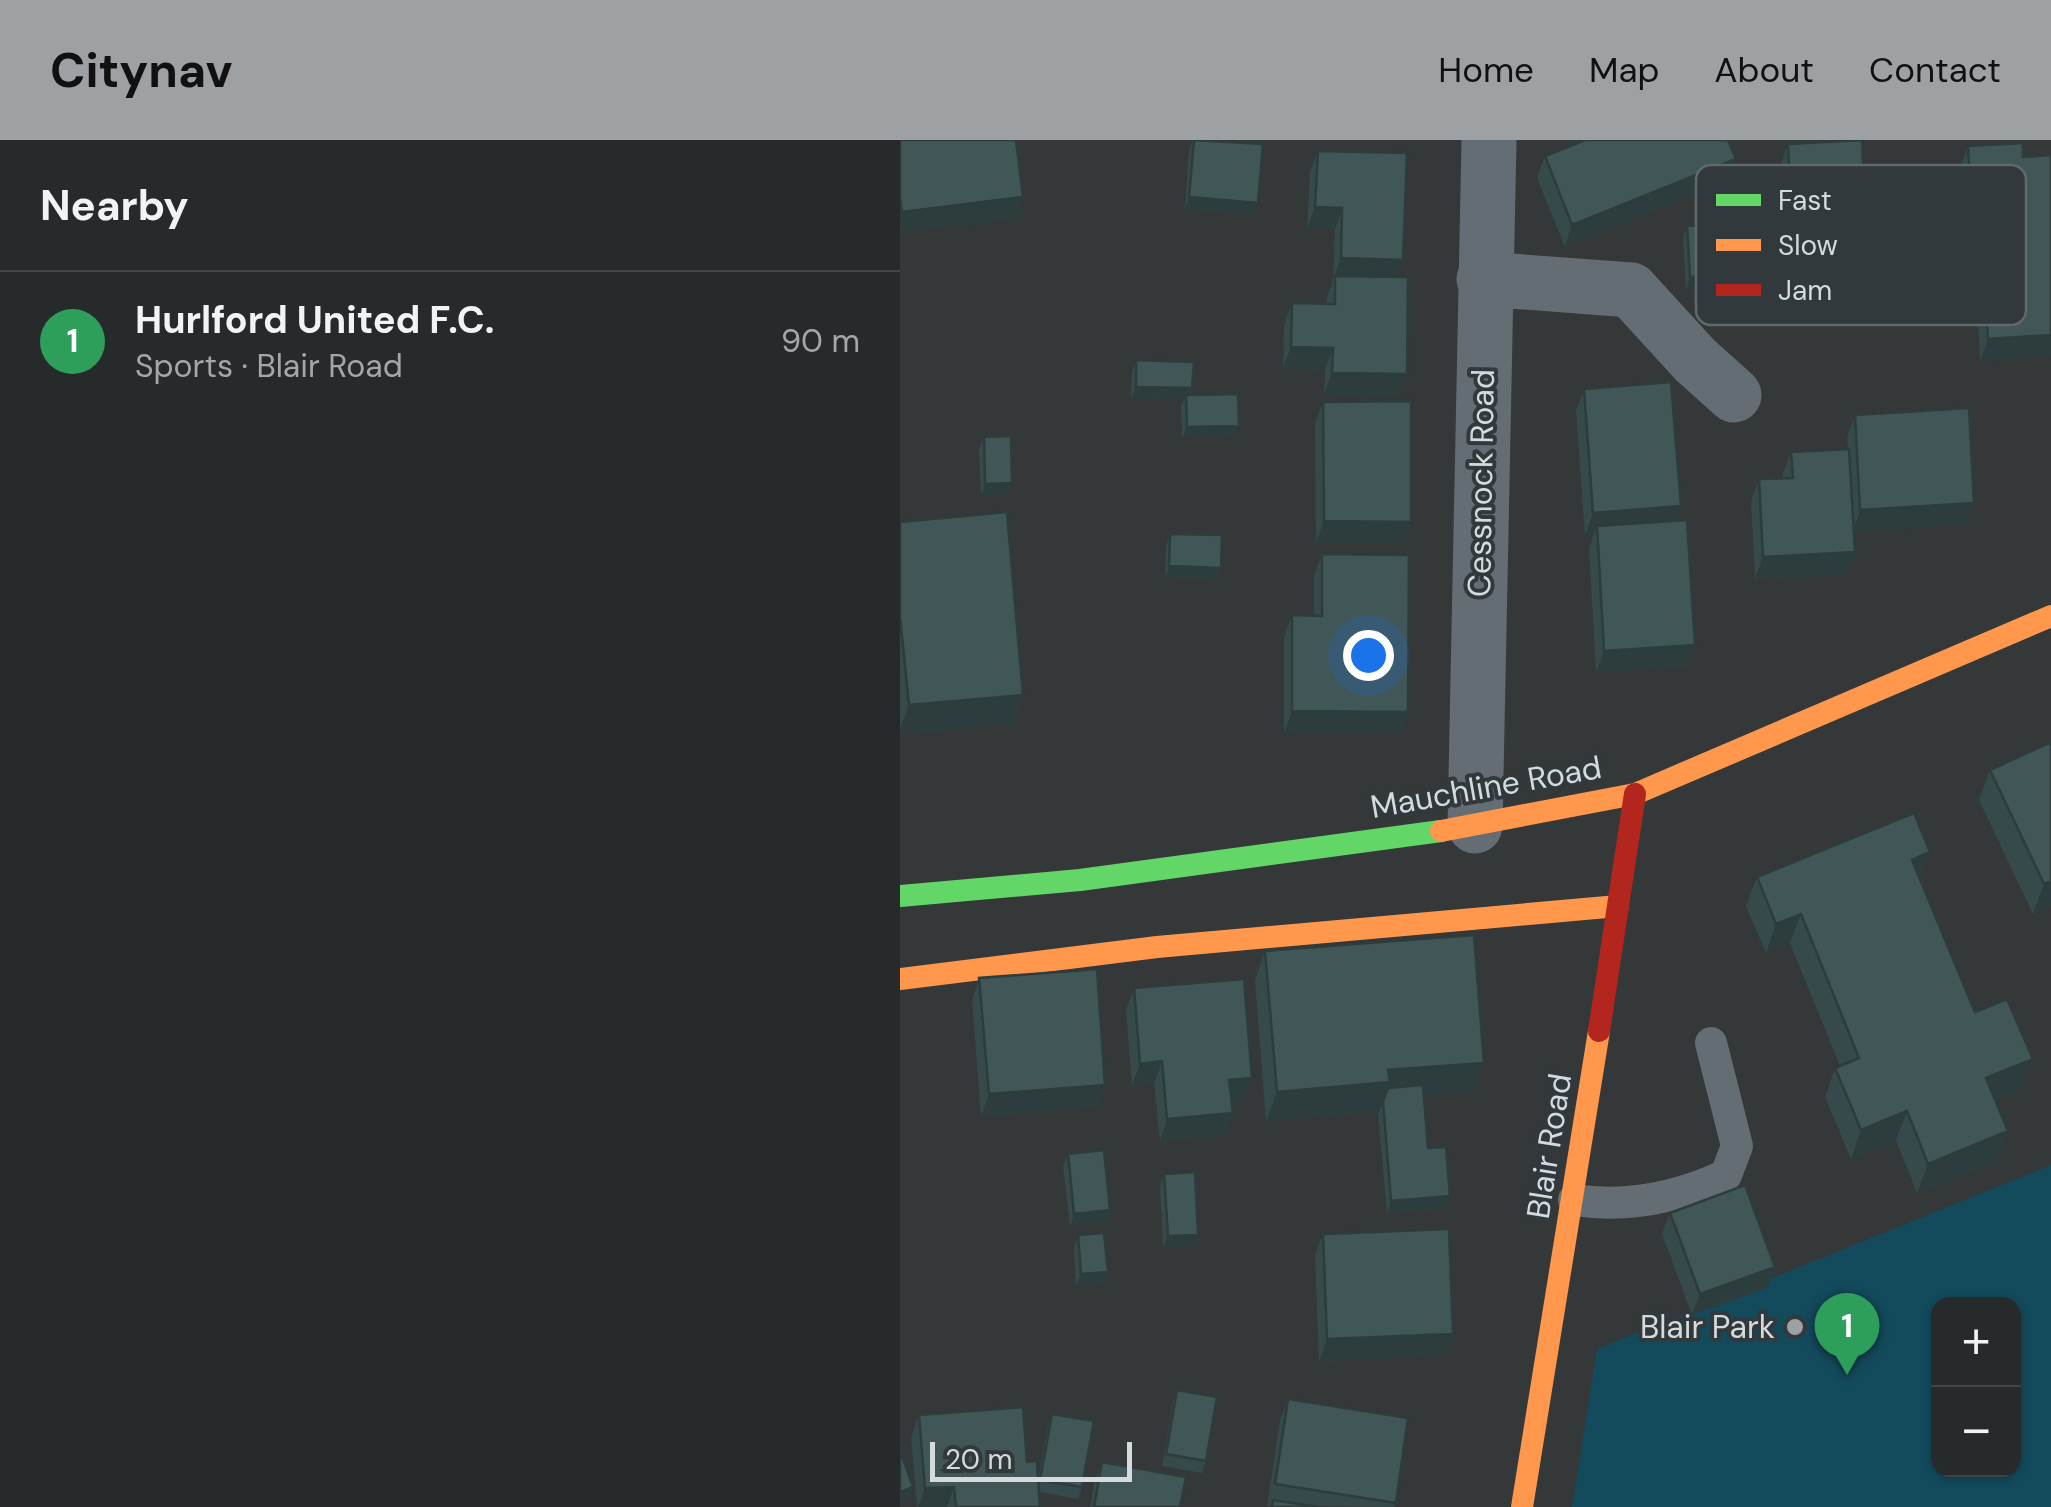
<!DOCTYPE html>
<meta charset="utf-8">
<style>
:root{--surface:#272a2b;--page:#2f3233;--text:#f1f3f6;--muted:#a4a7a9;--line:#434647;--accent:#9da1a3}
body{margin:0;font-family:"DM Sans",sans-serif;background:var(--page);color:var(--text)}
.controls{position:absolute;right:30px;bottom:30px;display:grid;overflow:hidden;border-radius:20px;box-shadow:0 2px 8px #0004}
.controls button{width:90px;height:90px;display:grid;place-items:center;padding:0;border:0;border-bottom:2px solid var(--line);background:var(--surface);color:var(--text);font:50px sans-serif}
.scale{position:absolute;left:30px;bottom:25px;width:202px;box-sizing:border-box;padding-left:10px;border:5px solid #d5dadc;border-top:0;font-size:28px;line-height:35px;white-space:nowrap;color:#d5dadc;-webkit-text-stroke:8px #31393c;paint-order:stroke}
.you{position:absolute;left:468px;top:515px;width:35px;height:35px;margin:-25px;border:8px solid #fff;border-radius:50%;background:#1a73e8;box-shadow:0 0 0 15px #1a73e833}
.badge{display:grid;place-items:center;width:65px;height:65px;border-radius:50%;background:var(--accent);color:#fff;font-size:32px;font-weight:700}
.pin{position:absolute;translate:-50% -82px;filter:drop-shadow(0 2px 5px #0008)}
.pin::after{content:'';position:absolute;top:52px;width:35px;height:30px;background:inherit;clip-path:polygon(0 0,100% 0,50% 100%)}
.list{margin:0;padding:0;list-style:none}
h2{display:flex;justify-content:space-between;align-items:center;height:130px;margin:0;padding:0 40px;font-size:42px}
h2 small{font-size:32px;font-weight:400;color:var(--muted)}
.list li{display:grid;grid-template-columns:65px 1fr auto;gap:30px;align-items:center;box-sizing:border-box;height:140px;padding:0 40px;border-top:2px solid var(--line)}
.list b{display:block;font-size:38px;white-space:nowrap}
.list p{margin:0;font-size:32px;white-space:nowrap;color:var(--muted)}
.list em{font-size:32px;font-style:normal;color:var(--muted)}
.map{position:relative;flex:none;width:1151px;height:1367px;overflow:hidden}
header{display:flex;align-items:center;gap:60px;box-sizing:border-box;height:140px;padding:0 50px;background:var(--accent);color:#111}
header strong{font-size:48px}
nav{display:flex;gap:55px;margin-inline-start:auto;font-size:35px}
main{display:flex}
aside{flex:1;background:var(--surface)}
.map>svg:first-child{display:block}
</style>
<header>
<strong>Citynav</strong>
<nav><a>Home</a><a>Map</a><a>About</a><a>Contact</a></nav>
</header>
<main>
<aside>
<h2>Nearby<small></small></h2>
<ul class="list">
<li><span class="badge" style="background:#2e9e5b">1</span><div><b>Hurlford United F.C.</b><p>Sports · Blair Road</p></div><em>90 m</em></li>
</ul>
</aside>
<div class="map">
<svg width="1151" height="1367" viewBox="0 0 1151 1367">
<rect width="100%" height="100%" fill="#343839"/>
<path fill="#134a5c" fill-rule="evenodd" d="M 1151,1025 L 1151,1367 L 672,1367 L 697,1209 ZM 1038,1164 L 1114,1164 L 1114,1330 L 1038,1330 Z"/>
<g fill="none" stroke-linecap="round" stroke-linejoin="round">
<path stroke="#646c74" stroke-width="32" d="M 674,1060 C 727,1068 777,1058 826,1035 L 837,1006 L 811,903"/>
<path stroke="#646c74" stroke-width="55" d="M 584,139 L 731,150 L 795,220 L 834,255
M 575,686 L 589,0"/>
<path stroke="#63d668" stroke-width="22" d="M 0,756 L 180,740 L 541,691"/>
<path stroke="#ff974d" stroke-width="22" d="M 541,691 L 735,654 L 1151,476
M 0,839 L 257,807 L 718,766
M 622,1367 L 699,891"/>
<path stroke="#b3261e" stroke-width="22" d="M 699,891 L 735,654"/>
</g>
<path fill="#374a4b" d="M 293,0 L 354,75 L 285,69 L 289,10 Z
M 888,4 L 964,45 L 975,165 L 834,174 L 833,147 L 786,149 L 783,98 L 787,86 L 829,84 L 828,73 L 836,51 L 881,49 L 880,26 Z
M 1068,6 L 1123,17 L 1151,15 L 1151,216 L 1080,221 L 1077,163 L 1068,164 L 1060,28 Z
M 418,11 L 497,137 L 499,256 L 424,254 L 425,230 L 383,228 L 384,185 L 392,163 L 427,164 L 427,158 L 433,140 L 435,90 L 407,89 L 410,32 Z
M 645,16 L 828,41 L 665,107 L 637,38 Z
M 236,220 L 292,248 L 290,255 L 334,297 L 282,298 L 281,266 L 284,260 L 231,259 L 232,232 Z
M 684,249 L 781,366 L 775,381 L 795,505 L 787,527 L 696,532 L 689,408 L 694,394 L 685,395 L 676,271 Z
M 423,262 L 511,382 L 503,403 L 416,403 L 415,284 Z
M 955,275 L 1066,384 L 954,391 L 947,434 L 855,439 L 851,361 L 859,339 L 883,338 L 883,334 L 891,312 L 948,309 L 947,297 Z
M 84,297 L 112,343 L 108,354 L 81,355 L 79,309 Z
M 0,382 L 123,555 L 113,584 L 0,594 Z
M 270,394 L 321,428 L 317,439 L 265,438 L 266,405 Z
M 422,414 L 508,572 L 500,594 L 384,593 L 384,497 L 392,475 L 414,476 L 414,436 Z
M 1151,602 L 1151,765 L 1133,774 L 1079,660 L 1090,630 Z
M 1030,712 L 1020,739 L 1075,872 L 1122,949 L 1095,960 L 1098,1021 L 1017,1053 L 996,1000 L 951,1019 L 925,957 L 935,928 L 940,926 L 890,803 L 866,813 L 846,766 L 857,737 Z
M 365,811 L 573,952 L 524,956 L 528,1008 L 550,1056 L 546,1068 L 487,1073 L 478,972 L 366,981 L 355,840 Z
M 79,838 L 205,945 L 197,967 L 81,976 L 72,860 Z
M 234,848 L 344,960 L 332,961 L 325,995 L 260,1001 L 254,943 L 232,945 L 226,870 Z
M 168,1014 L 210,1070 L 206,1082 L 170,1086 L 163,1026 Z
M 264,1034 L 298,1095 L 294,1106 L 263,1108 L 260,1045 Z
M 770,1073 L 875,1127 L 867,1148 L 792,1175 L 762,1094 Z
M 423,1094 L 553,1194 L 545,1216 L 419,1221 L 415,1115 Z
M 178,1095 L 208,1132 L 204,1143 L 176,1146 L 174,1107 Z
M 277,1250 L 306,1321 L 302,1333 L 262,1326 L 273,1262 Z
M 388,1259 L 496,1363 L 494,1367 L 367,1366 L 380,1280 Z
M 152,1274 L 182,1347 L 178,1359 L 139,1352 L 140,1367 L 17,1367 L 11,1297 L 19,1275 L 127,1322 L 138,1340 L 148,1286 Z
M 202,1322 L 280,1367 L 190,1367 L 194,1344 Z"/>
<path fill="#2d3c3d" d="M 836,19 L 828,41 L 665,107 L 672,85 Z
M 123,57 L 116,79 L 0,93 L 0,78 L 2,72 Z
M 289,57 L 358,63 L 354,75 L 285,69 Z
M 415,67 L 442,68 L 435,90 L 407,89 Z
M 441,118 L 503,120 L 495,141 L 435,136 L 433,140 Z
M 838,135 L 833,147 L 786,149 L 790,137 Z
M 1076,142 L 1085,142 L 1077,163 L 1068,164 Z
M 983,144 L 975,165 L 834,174 L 842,152 Z
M 1151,195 L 1151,216 L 1080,221 L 1088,199 Z
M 391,207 L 433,208 L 425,230 L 383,228 Z
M 432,233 L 507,234 L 499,256 L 424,254 Z
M 236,247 L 292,248 L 288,260 L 286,255 L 284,260 L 231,259 Z
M 339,286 L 334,297 L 282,298 L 287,287 Z
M 112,343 L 108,354 L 81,355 L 85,344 Z
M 1074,363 L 1066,384 L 953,392 L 960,370 Z
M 781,366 L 773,388 L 697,386 L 694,394 L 685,395 L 693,373 Z
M 424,381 L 511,382 L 503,403 L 416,403 Z
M 955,412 L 947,434 L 855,439 L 863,417 Z
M 269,426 L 321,428 L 317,439 L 265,438 Z
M 795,505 L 787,527 L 696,532 L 704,511 Z
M 123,555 L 113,584 L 0,594 L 0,589 L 9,565 Z
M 392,571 L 508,572 L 500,594 L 384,593 Z
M 1030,712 L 1019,742 L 1012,720 Z
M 1151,741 L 1151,765 L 1133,774 L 1144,744 Z
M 901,774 L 890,803 L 866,813 L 876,784 Z
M 1133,919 L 1122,949 L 1076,968 L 1086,938 Z
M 262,921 L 254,943 L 232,945 L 240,924 Z
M 584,923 L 573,952 L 484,959 L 479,972 L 366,981 L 377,952 L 488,930 Z
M 352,938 L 344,960 L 322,962 L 329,940 Z
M 205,945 L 197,967 L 81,976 L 89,954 Z
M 1007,971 L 996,1000 L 951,1019 L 961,990 Z
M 333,973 L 325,995 L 260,1001 L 267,979 Z
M 1108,991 L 1098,1021 L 1017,1053 L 1028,1024 Z
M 550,1056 L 546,1068 L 487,1073 L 491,1061 Z
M 210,1070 L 206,1082 L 170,1086 L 174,1074 Z
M 298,1095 L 294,1106 L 263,1108 L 268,1096 Z
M 875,1127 L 867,1148 L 792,1175 L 800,1154 Z
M 208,1132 L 204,1143 L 176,1146 L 181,1134 Z
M 553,1194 L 545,1216 L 419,1221 L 427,1199 Z
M 13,1347 L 9,1359 L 0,1362 L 0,1352 Z
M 54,1347 L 47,1367 L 18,1367 L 25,1348 Z"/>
<path fill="#405657" stroke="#2d3c3d" stroke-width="2.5" d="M 0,0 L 116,0 L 123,57 L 2,72 L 0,57 Z
M 294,0 L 363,4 L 358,63 L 289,57 Z
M 685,0 L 828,0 L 836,19 L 672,85 L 645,16 Z
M 962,0 L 964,45 L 978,44 L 983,144 L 842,152 L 836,51 L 890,48 L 888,4 Z
M 1123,3 L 1123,17 L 1151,15 L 1151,195 L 1088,199 L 1085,142 L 1076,142 L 1068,6 Z
M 418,11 L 507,13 L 503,120 L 441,118 L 442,68 L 415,67 Z
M 835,83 L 838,135 L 790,137 L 787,86 Z
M 435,136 L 508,137 L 507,234 L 432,233 L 433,208 L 391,207 L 392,163 L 435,164 Z
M 236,220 L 294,222 L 292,248 L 236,247 Z
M 771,242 L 781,366 L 693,373 L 684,249 Z
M 338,254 L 339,286 L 287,287 L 286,255 Z
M 511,261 L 511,382 L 424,381 L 423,262 Z
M 1069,268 L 1074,363 L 960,370 L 955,275 Z
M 111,296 L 112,343 L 85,344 L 84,297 Z
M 949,309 L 955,412 L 863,417 L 859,339 L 893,338 L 891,312 Z
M 107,372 L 123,555 L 9,565 L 0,477 L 0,382 Z
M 787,380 L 795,505 L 704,511 L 697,386 Z
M 270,394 L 322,395 L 321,428 L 269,426 Z
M 422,414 L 509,415 L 508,572 L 392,571 L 392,475 L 422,476 Z
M 1151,602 L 1151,741 L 1144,744 L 1090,630 Z
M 1014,673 L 1030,712 L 1012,720 L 1075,872 L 1107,859 L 1133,919 L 1086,938 L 1108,991 L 1028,1024 L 1007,971 L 961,990 L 935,928 L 959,918 L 901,774 L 876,784 L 857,737 Z
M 574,795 L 584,923 L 488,930 L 490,942 L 377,952 L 365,811 Z
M 197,829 L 205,945 L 89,954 L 79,838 Z
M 344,839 L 352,938 L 329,940 L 333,973 L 267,979 L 262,921 L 240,924 L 234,848 Z
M 523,945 L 528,1008 L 546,1007 L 550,1056 L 491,1061 L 483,961 L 488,948 Z
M 204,1010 L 210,1070 L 174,1074 L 168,1014 Z
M 295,1032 L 298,1095 L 268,1096 L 264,1034 Z
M 845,1045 L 875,1127 L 800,1154 L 770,1073 Z
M 549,1089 L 553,1194 L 427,1199 L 423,1094 Z
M 204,1093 L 208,1132 L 181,1134 L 178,1095 Z
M 277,1250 L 317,1257 L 306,1321 L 266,1314 Z
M 388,1259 L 508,1278 L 496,1363 L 375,1344 Z
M 123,1267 L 127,1322 L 137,1321 L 140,1367 L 56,1367 L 54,1347 L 25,1348 L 19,1275 Z
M 152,1274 L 194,1281 L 182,1347 L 140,1340 Z
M 0,1310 L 13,1347 L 0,1352 Z
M 202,1322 L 286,1337 L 280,1367 L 194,1367 Z
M 373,1360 L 418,1367 L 372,1367 Z"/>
<circle fill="#9da1a3" stroke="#31393c" stroke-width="4" cx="895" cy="1187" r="10"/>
<g text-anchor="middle" stroke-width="8" stroke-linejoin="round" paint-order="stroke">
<g font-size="32" fill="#d5dadc" stroke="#31393c">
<text transform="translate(581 343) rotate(-89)" y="11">Cessnock Road</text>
<text transform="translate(586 647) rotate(-10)" y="11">Mauchline Road</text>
<text transform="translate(649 1006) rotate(-81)" y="11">Blair Road</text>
</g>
<g font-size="32" fill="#d5dadc" stroke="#31393c" text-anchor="end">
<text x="875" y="1198">Blair Park</text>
</g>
</g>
<rect x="796" y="25" width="330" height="160" rx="15" fill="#31393c" stroke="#62696c" stroke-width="2.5"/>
<rect x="816" y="54" width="45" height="12" fill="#63d668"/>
<rect x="816" y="99" width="45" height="12" fill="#ff974d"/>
<rect x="816" y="144" width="45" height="12" fill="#b3261e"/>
<g font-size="28" fill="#d5dadc">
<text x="878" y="70">Fast</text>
<text x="878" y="115">Slow</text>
<text x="878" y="160">Jam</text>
</g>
</svg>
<div class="controls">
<button>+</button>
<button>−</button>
</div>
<div class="scale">20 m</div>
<div class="you"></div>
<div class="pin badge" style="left:947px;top:1235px;background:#2e9e5b">1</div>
</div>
</main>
